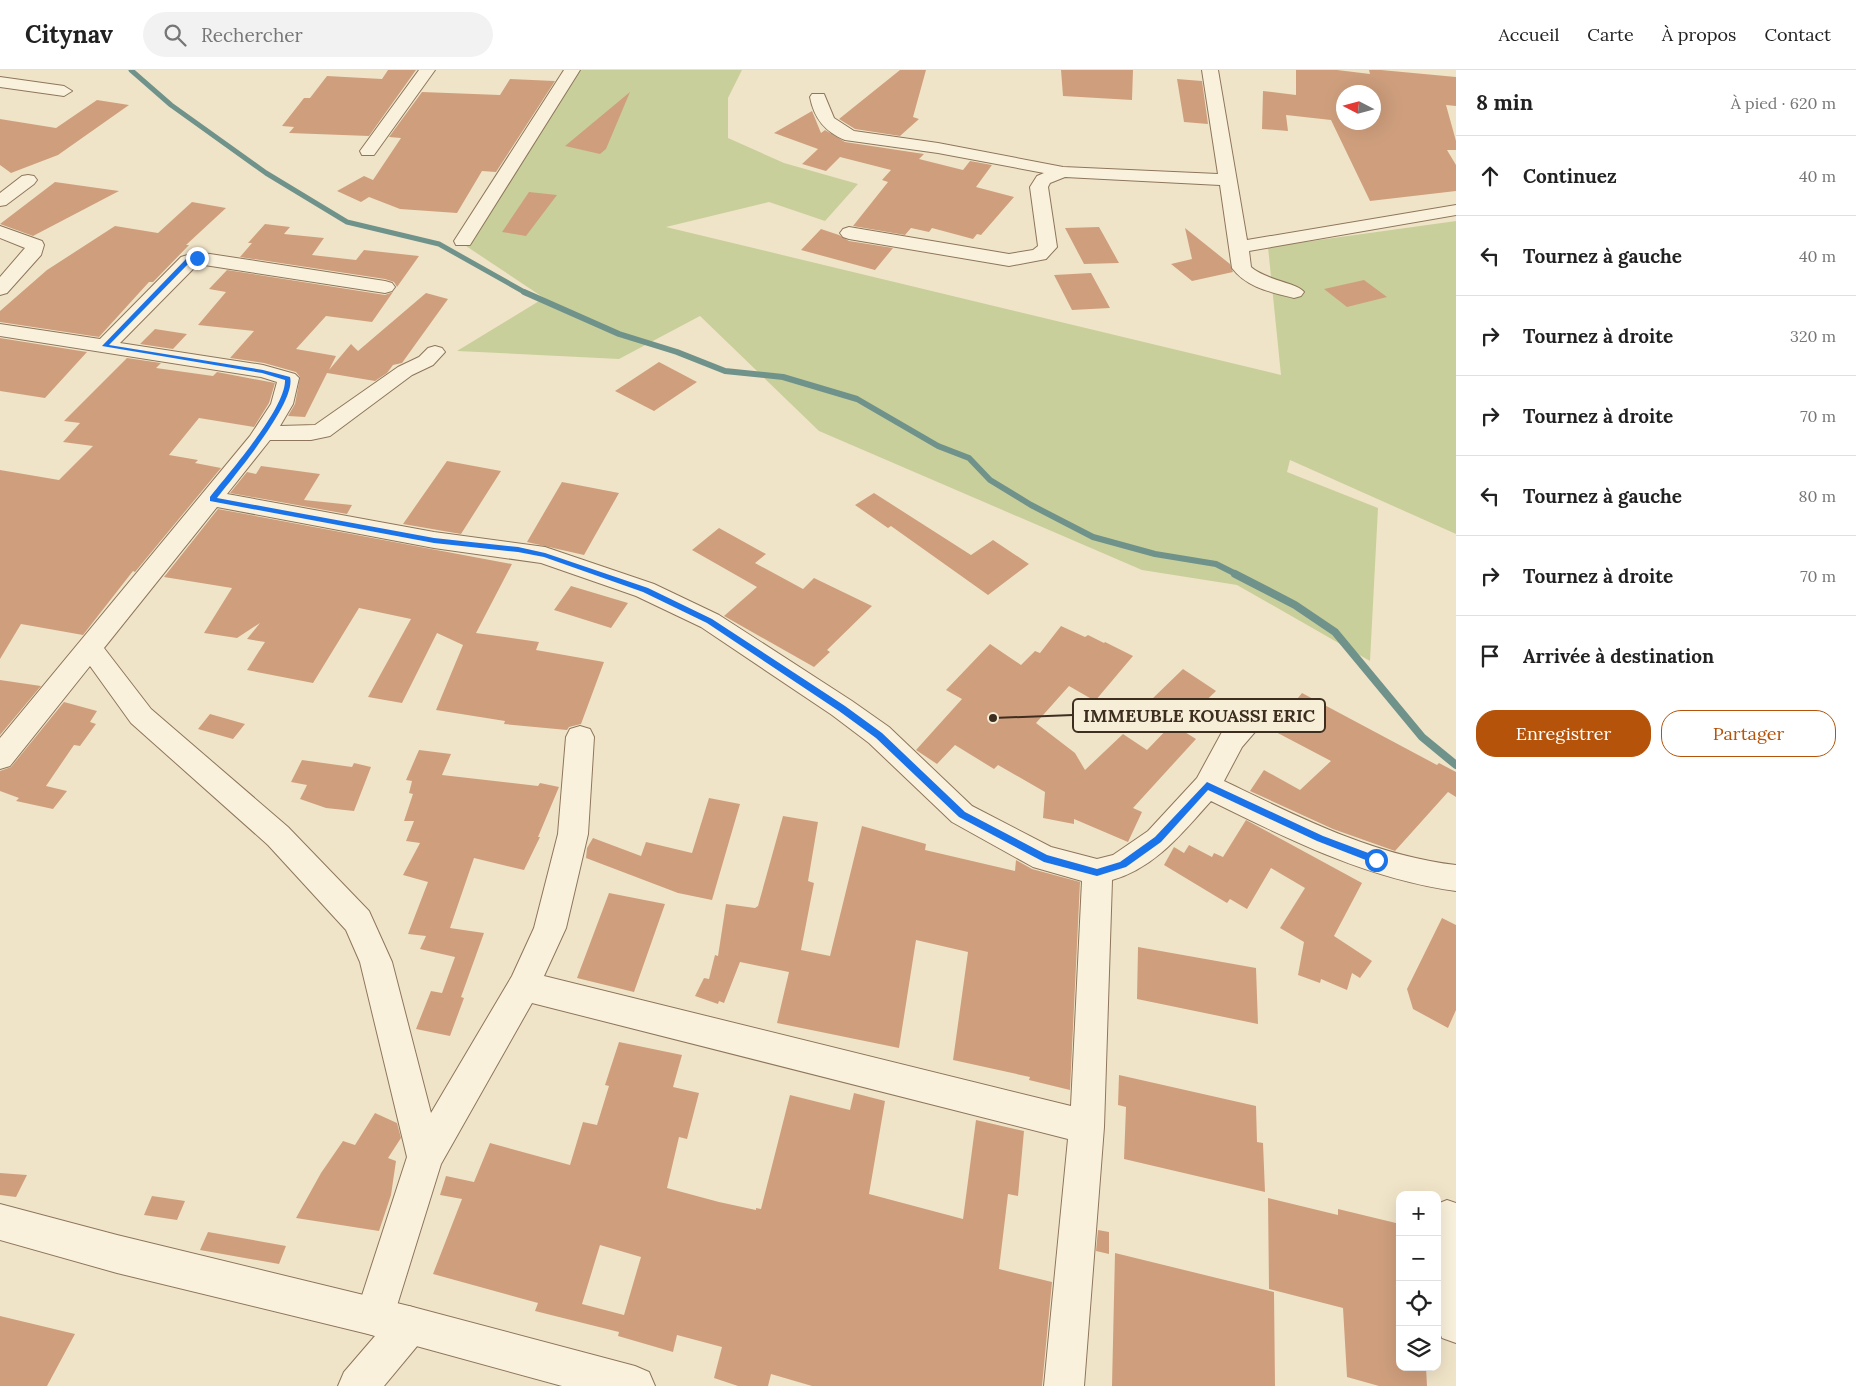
<!DOCTYPE html>
<html lang="fr">
<meta charset="utf-8">
<style>
:root{--surface:#fff;--page:#f2f2f2;--text:#222;--muted:#767676;--line:#e0e0e0;--accent:#b45309}
body{margin:0;font-family:Lora,serif;background:var(--page);color:var(--text)}
.controls{position:absolute;right:15px;bottom:15px;display:grid;overflow:hidden;border-radius:10px;box-shadow:0 5px 20px #0002}
.controls button{width:45px;height:45px;display:grid;place-items:center;padding:0;border:0;border-bottom:1px solid var(--line);background:var(--surface);color:var(--text);font:25px sans-serif}
.compass{position:absolute;left:1336px;top:15px;width:45px;height:45px;border-radius:50%;background:var(--surface);box-shadow:0 5px 20px #0002;rotate:276deg}
.stop{position:absolute;width:15px;height:15px;margin:-11px;border:4px solid #1a73e8;border-radius:50%;background:#fff}
.stop.end{background:#1a73e8;border-color:#fff;box-shadow:0 1px 5px #0008}
.list{margin:0;padding:0;list-style:none}
h2{display:flex;justify-content:space-between;align-items:center;height:65px;margin:0;padding:0 20px;font-size:21px}
h2 small{font-size:16px;font-weight:400;color:var(--muted)}
.list li{display:grid;grid-template-columns:32px 1fr auto;gap:15px;align-items:center;box-sizing:border-box;height:80px;padding:0 20px;border-top:1px solid var(--line)}
.list b{display:block;font-size:19px;white-space:nowrap}
.list em{font-size:16px;font-style:normal;color:var(--muted)}
.actions{display:flex;gap:10px;padding:15px 20px}
.actions a{flex:1;padding:11px 0;border:1px solid var(--accent);border-radius:20px;text-align:center;font-size:18px;color:var(--accent)}
.actions .main{background:var(--accent);color:#fff}
.icon{flex:none;width:28px;height:28px;fill:none;stroke:currentColor;stroke-width:2;stroke-linecap:round;stroke-linejoin:round}
.map{position:relative;flex:none;width:1456px;height:1316px;overflow:hidden}
header{display:flex;align-items:center;gap:30px;box-sizing:border-box;height:70px;padding:0 25px;background:var(--surface);border-bottom:1px solid var(--line)}
header strong{font-size:24px}
nav{display:flex;gap:28px;margin-inline-start:auto;font-size:18px}
.search{width:350px;height:45px;background:var(--page);display:flex;align-items:center;gap:12px;box-sizing:border-box;padding:0 18px;border-radius:28px;color:var(--muted);font-size:19px}
main{display:flex}
aside{flex:1;background:var(--surface)}
.map>svg:first-child{display:block}
</style>
<header>
<strong>Citynav</strong>
<div class="search"><svg class="icon" aria-label="search" viewBox="0 0 24 24"><circle cx="10" cy="10" r="6"/><path d="M15 15l6 6"/></svg>Rechercher</div>
<nav><a>Accueil</a><a>Carte</a><a>À propos</a><a>Contact</a></nav>
</header>
<main>
<div class="map">
<svg width="1456" height="1316" viewBox="0 0 1456 1316">
<rect width="100%" height="100%" fill="#f0e4c8"/>
<path fill="#c9cf9b" d="M 578,0 L 742,0 L 728,28 L 728,68 L 784,93 L 858,114 L 825,151 L 769,132 L 666,157 L 1281,305 L 1268,177 L 1456,151 L 1456,464 L 1290,390 L 1287,402 L 1378,438 L 1370,591 L 1237,515 L 1142,500 L 819,361 L 700,246 L 619,289 L 457,281 L 544,228 L 466,176 Z"/>
<g fill="none" stroke-linecap="round" stroke-linejoin="round">
<path stroke="#6f938a" stroke-width="5" d="M 131,0 L 171,35 L 266,103 L 347,152 L 439,174 L 526,223"/>
<path stroke="#6f938a" stroke-width="6" d="M 524,222 L 619,264 L 677,282 L 725,301 L 783,307 L 857,329 L 938,376 L 969,388 L 990,410 L 1031,435 L 1093,467 L 1155,484 L 1216,494 L 1238,505"/>
<path stroke="#6f938a" stroke-width="8" d="M 1235,504 L 1295,535 L 1335,562 L 1422,667 L 1456,695"/>
</g>
<path fill="#cf9f7d" fill-rule="evenodd" d="M 388,0 L 416,0 L 369,66 L 289,63 L 294,57 L 282,56 L 304,28 L 310,28 L 327,6 L 382,9 Z
M 900,0 L 926,0 L 913,47 L 919,49 L 900,66 L 855,59 L 839,49 Z
M 1061,0 L 1133,0 L 1132,30 L 1063,26 Z
M 1296,0 L 1337,0 L 1370,4 L 1369,0 L 1381,0 L 1456,7 L 1456,36 L 1446,35 L 1456,71 L 1456,80 L 1447,80 L 1456,95 L 1456,121 L 1370,131 L 1331,50 L 1286,45 L 1288,61 L 1262,59 L 1263,21 L 1296,25 ZM 1344,22 L 1374,22 L 1374,52 L 1344,52 Z
M 510,9 L 555,11 L 496,102 L 482,101 L 457,143 L 400,139 L 369,127 L 361,132 L 337,121 L 364,106 L 373,110 L 401,68 L 389,67 L 422,22 L 500,25 Z
M 1177,9 L 1202,11 L 1208,54 L 1184,52 Z
M 630,22 L 606,79 L 600,84 L 565,76 Z
M 97,30 L 129,35 L 58,85 L 11,103 L 0,95 L 0,49 L 56,58 Z
M 812,41 L 821,63 L 825,60 L 845,72 L 924,84 L 919,89 L 963,100 L 970,91 L 992,95 L 976,117 L 1014,127 L 981,165 L 977,164 L 973,169 L 932,158 L 929,162 L 911,158 L 905,165 L 853,156 L 888,112 L 882,110 L 891,100 L 840,87 L 826,101 L 802,94 L 818,79 L 774,63 Z
M 55,112 L 119,121 L 33,166 L 0,154 Z
M 529,122 L 557,125 L 526,166 L 502,162 Z
M 192,132 L 226,138 L 186,175 L 189,175 L 158,207 L 153,212 L 149,212 L 99,267 L 0,252 L 0,241 L 47,200 L 115,156 L 158,163 Z
M 265,154 L 290,157 L 284,164 L 324,168 L 312,185 L 356,190 L 364,180 L 419,186 L 397,217 L 394,212 L 385,209 L 240,187 L 252,173 L 248,173 Z
M 1099,157 L 1103,164 L 1119,193 L 1084,194 L 1065,158 Z
M 1185,158 L 1230,194 L 1233,202 L 1192,211 L 1171,194 L 1192,189 Z
M 821,159 L 839,165 L 849,171 L 893,178 L 875,200 L 801,180 Z
M 227,200 L 385,225 L 393,222 L 372,252 L 326,246 L 296,279 L 336,286 L 329,300 L 351,274 L 358,281 L 426,223 L 448,229 L 402,293 L 393,295 L 387,303 L 375,311 L 327,303 L 305,347 L 288,346 L 295,334 L 300,307 L 296,302 L 264,293 L 230,288 L 254,261 L 198,255 L 226,222 L 209,219 Z
M 1091,203 L 1110,238 L 1072,240 L 1054,205 Z
M 1364,210 L 1387,227 L 1347,237 L 1324,219 Z
M 155,259 L 187,264 L 173,279 L 140,274 Z
M 0,268 L 87,282 L 45,328 L 0,321 Z
M 127,288 L 161,293 L 156,298 L 213,306 L 217,302 L 275,313 L 269,333 L 254,357 L 199,348 L 169,385 L 198,390 L 195,393 L 221,398 L 135,502 L 133,501 L 83,565 L 21,554 L 0,589 L 0,400 L 59,410 L 93,376 L 63,372 L 80,353 L 64,351 Z
M 659,292 L 697,312 L 654,341 L 615,321 Z
M 447,391 L 501,401 L 461,464 L 403,454 Z
M 261,396 L 320,404 L 304,430 L 352,435 L 347,444 L 230,423 L 247,402 L 256,404 Z
M 562,412 L 619,423 L 584,485 L 527,472 Z
M 874,423 L 971,485 L 993,470 L 1029,494 L 988,525 L 891,456 L 888,458 L 855,435 Z
M 218,439 L 512,494 L 476,563 L 539,572 L 536,580 L 604,592 L 581,654 L 569,657 L 567,660 L 504,654 L 505,651 L 436,640 L 463,575 L 437,563 L 402,633 L 368,627 L 411,549 L 359,538 L 313,613 L 247,600 L 265,572 L 247,569 L 260,553 L 237,568 L 204,563 L 232,518 L 164,507 Z
M 719,458 L 766,484 L 755,493 L 803,519 L 814,508 L 872,536 L 827,580 L 830,582 L 814,597 L 724,546 L 757,517 L 692,480 Z
M 571,516 L 628,533 L 611,558 L 554,540 Z
M 1061,556 L 1085,567 L 1088,565 L 1104,573 L 1105,572 L 1133,586 L 1095,631 L 1069,616 L 1036,653 L 1075,683 L 1085,700 L 1123,664 L 1147,680 L 1172,654 L 1196,669 L 1133,738 L 1142,742 L 1128,772 L 1074,749 L 1074,754 L 1043,748 L 1045,722 L 998,695 L 994,699 L 955,675 L 937,694 L 916,680 L 962,629 L 946,620 L 990,574 L 1021,595 L 1035,581 L 1040,583 Z
M 1183,599 L 1216,621 L 1184,652 L 1151,630 Z
M 0,610 L 41,616 L 0,665 Z
M 1302,623 L 1437,695 L 1439,693 L 1456,702 L 1456,727 L 1448,722 L 1395,781 L 1333,759 L 1250,721 L 1264,700 L 1300,720 L 1331,691 L 1272,660 Z
M 64,632 L 97,641 L 90,652 L 96,654 L 80,676 L 74,675 L 46,716 L 67,721 L 53,739 L 16,731 L 19,728 L 0,721 L 0,701 L 11,697 Z
M 210,644 L 245,654 L 233,669 L 198,659 Z
M 419,680 L 451,684 L 442,705 L 538,716 L 540,713 L 559,717 L 538,767 L 540,767 L 524,800 L 474,788 L 450,858 L 484,863 L 461,927 L 464,928 L 450,966 L 416,959 L 431,921 L 442,923 L 455,887 L 420,879 L 426,866 L 408,864 L 428,812 L 403,805 L 420,773 L 406,771 L 414,751 L 404,751 L 413,724 L 409,723 L 412,711 L 406,710 Z
M 302,690 L 352,697 L 354,693 L 371,697 L 354,741 L 326,738 L 300,729 L 307,715 L 291,712 Z
M 709,728 L 740,734 L 712,830 L 678,823 L 586,788 L 587,778 L 593,768 L 641,786 L 646,772 L 692,783 Z
M 783,746 L 818,752 L 808,811 L 814,813 L 801,880 L 830,886 L 862,756 L 926,774 L 925,780 L 1015,801 L 1016,790 L 1032,799 L 1080,812 L 1070,1020 L 1029,1010 L 1030,1007 L 953,990 L 968,882 L 916,870 L 899,978 L 777,953 L 789,902 L 740,892 L 724,933 L 719,931 L 718,934 L 695,926 L 704,908 L 709,909 L 715,885 L 718,886 L 726,834 L 755,838 L 758,836 Z
M 1246,750 L 1362,813 L 1334,866 L 1372,891 L 1360,908 L 1352,903 L 1347,920 L 1321,909 L 1320,913 L 1298,905 L 1304,872 L 1280,858 L 1305,818 L 1271,798 L 1247,839 L 1230,829 L 1227,833 L 1164,795 L 1174,777 L 1184,783 L 1189,775 L 1212,787 L 1214,783 L 1223,787 Z
M 609,823 L 665,834 L 634,922 L 577,908 Z
M 1442,848 L 1456,855 L 1456,940 L 1448,958 L 1413,939 L 1407,919 Z
M 1138,877 L 1256,898 L 1258,954 L 1137,929 Z
M 619,972 L 682,985 L 673,1017 L 699,1023 L 687,1069 L 679,1067 L 667,1118 L 719,1132 L 756,1140 L 756,1138 L 761,1139 L 790,1025 L 850,1040 L 854,1023 L 885,1031 L 869,1124 L 963,1149 L 976,1050 L 1024,1061 L 1018,1126 L 1008,1124 L 999,1199 L 1052,1212 L 1042,1316 L 812,1316 L 771,1304 L 768,1316 L 738,1316 L 714,1308 L 722,1277 L 677,1265 L 673,1282 L 618,1266 L 619,1262 L 535,1241 L 538,1233 L 433,1204 L 462,1129 L 440,1125 L 446,1106 L 474,1112 L 490,1073 L 570,1095 L 583,1052 L 597,1055 L 609,1016 L 605,1015 ZM 600,1175 L 641,1187 L 624,1245 L 582,1234 Z
M 1119,1005 L 1256,1036 L 1257,1072 L 1263,1073 L 1265,1122 L 1124,1089 L 1126,1037 L 1118,1035 Z
M 375,1043 L 397,1053 L 401,1068 L 388,1088 L 396,1091 L 391,1125 L 379,1161 L 296,1148 L 321,1103 L 343,1071 L 355,1075 Z
M 0,1103 L 27,1105 L 16,1127 L 0,1125 Z
M 152,1126 L 185,1131 L 177,1150 L 144,1145 Z
M 1268,1128 L 1338,1145 L 1338,1139 L 1400,1154 L 1400,1297 L 1426,1297 L 1427,1316 L 1379,1316 L 1347,1307 L 1343,1238 L 1269,1219 Z
M 1098,1160 L 1109,1162 L 1109,1184 L 1096,1181 Z
M 208,1162 L 286,1176 L 279,1194 L 200,1180 Z
M 1115,1183 L 1274,1222 L 1275,1316 L 1112,1316 Z
M 0,1246 L 75,1264 L 47,1316 L 0,1316 Z"/>
<g fill="none" stroke-linecap="round" stroke-linejoin="round">
<defs>
<path id="minor" d="M 419,0 L 435,0 L 374,85 L 362,85 L 360,81 Z
M 564,0 L 580,0 L 470,175 L 456,175 L 454,171 Z
M 1202,0 L 1218,0 L 1247,170 L 1456,135 L 1456,145 L 1249,181 L 1251,197 C 1265,210 1298,213 1304,222 L 1301,226 L 1294,228 C 1271,222 1247,218 1232,198 L 1220,115 L 1065,107 L 1050,113 L 1048,117 L 1057,177 L 1046,189 L 1009,196 L 849,169 L 843,167 L 840,163 L 843,159 L 849,157 L 1009,184 L 1033,180 L 1038,176 L 1030,117 L 1037,106 L 1044,103 L 938,83 L 845,70 C 825,62 814,48 810,27 L 812,24 L 824,24 L 834,48 L 854,61 L 938,73 L 1063,97 L 1218,104 Z
M 0,7 L 64,16 L 72,21 L 64,26 L 0,17 Z
M 28,105 L 34,106 L 37,110 L 34,114 L 6,135 L 0,136 L 0,123 L 22,106 Z
M 0,156 L 42,171 L 44,175 L 41,185 L 7,223 L 0,225 L 0,207 L 25,178 L 0,168 Z
M 197,182 L 385,211 L 392,213 L 395,217 L 392,221 L 385,223 L 198,194 L 120,273 L 263,295 L 295,304 L 299,308 L 293,334 L 280,356 L 315,355 L 398,297 L 419,287 L 428,278 L 435,276 L 442,278 L 445,282 L 433,295 L 412,305 L 330,366 L 311,370 L 270,370 L 227,424 L 434,462 L 545,477 L 654,514 L 719,545 L 852,631 L 889,657 L 972,736 L 1051,777 L 1097,789 L 1113,785 L 1148,761 L 1197,708 L 1222,662 L 1243,641 L 1253,638 L 1263,641 L 1267,648 L 1242,677 L 1224,711 C 1299,747 1372,785 1456,795 L 1456,821 C 1368,809 1290,770 1211,731 C 1182,763 1155,798 1112,810 L 1104,1057 L 1084,1316 L 1044,1316 L 1068,1069 L 532,933 L 441,1094 L 395,1242 L 409,1236 L 423,1241 L 428,1255 L 423,1269 L 384,1316 L 338,1316 L 344,1302 L 375,1266 L 360,1261 L 355,1247 L 407,1087 L 360,892 L 346,860 L 268,775 L 131,653 L 90,596 L 10,696 L 0,699 L 0,668 L 250,366 L 271,334 L 277,312 L 261,307 L 0,266 L 0,254 L 100,269 L 181,187 ZM 217,437 L 434,478 L 541,493 L 636,526 L 701,557 L 832,645 L 869,673 L 952,752 L 1033,797 L 1082,811 L 1071,1036 L 544,906 L 566,858 L 588,764 L 594,667 L 590,659 L 580,656 L 570,659 L 566,667 L 558,764 L 534,858 L 512,906 L 431,1043 L 392,892 L 369,841 L 288,757 L 151,639 L 104,578 Z
M 1447,1130 L 1456,1133 L 1456,1273 L 1442,1268 L 1437,1255 L 1437,1134 Z"/>
<path id="tertiary" d="M 0,1134 L 117,1165 L 409,1236 L 635,1296 L 649,1302 L 655,1316 L 562,1316 L 409,1274 L 117,1203 L 0,1170 Z"/>
</defs>
<use href="#minor" stroke="#8d765c" stroke-width="2"/>
<use href="#tertiary" stroke="#8d765c" stroke-width="2"/>
<use href="#minor" fill="#faf1dc" fill-rule="evenodd"/>
<use href="#tertiary" fill="#faf1dc" fill-rule="evenodd"/>
</g>
<path fill="#1a73e8" d="M 197,186 L 199,189 L 190,192 L 109,275 L 263,300 L 290,307 C 297,332 234,406 217,428 L 434,468 L 518,477 L 545,483 L 648,518 L 712,549 L 845,636 L 882,663 L 965,742 L 1047,785 L 1097,799 L 1120,792 L 1155,767 L 1207,712 L 1323,766 L 1379,787 L 1379,793 L 1376,794 L 1317,771 L 1208,720 L 1161,772 L 1126,797 L 1097,806 L 1044,792 L 959,747 L 876,668 L 839,641 L 707,553 L 643,522 L 544,487 L 518,482 L 434,473 L 210,431 L 210,427 C 229,403 286,338 285,310 L 262,303 L 102,276 L 186,189 Z"/>
<path fill="none" stroke="#3d2e20" stroke-width="2" d="M993 648L1073 645"/>
<circle fill="#3d2e20" stroke="#f7eed8" stroke-width="2" cx="993" cy="648" r="5"/>
<rect fill="#f7eed8" stroke="#3d2e20" stroke-width="2" x="1073" y="629" width="252" height="33" rx="5"/>
<g font-size="18" text-anchor="middle" font-weight="bold" fill="#3d2e20">
<text x="1199" y="652">IMMEUBLE KOUASSI ERIC</text>
</g>
</svg>
<div class="controls">
<button>+</button>
<button>−</button>
<button><svg class="icon" aria-label="locate" viewBox="0 0 24 24"><circle cx="12" cy="12" r="6"/><path d="M12 2v4M12 18v4M2 12h4M18 12h4"/></svg></button>
<button><svg class="icon" aria-label="layers" viewBox="0 0 24 24"><path d="M12 4l9 5-9 5-9-5zM3 14l9 5 9-5"/></svg></button>
</div>
<svg class="compass" viewBox="-18 -18 36 36"><path d="M0-13l5 13h-10z" fill="#e53935"/><path d="M0 13l5-13h-10z" fill="#767676"/></svg>
<div class="stop" style="left:1376px;top:790px"></div>
<div class="stop end" style="left:197px;top:188px"></div>
</div>
<aside>
<h2>8 min<small>À pied · 620 m</small></h2>
<ul class="list">
<li><svg class="icon" aria-label="ahead" viewBox="0 0 24 24"><path d="M12 20V5M6 11l6-6 6 6"/></svg><div><b>Continuez</b></div><em>40 m</em></li>
<li><svg class="icon" aria-label="left" viewBox="0 0 24 24"><path d="M17 20v-9H6M10 6l-5 5 5 5"/></svg><div><b>Tournez à gauche</b></div><em>40 m</em></li>
<li><svg class="icon" aria-label="right" viewBox="0 0 24 24"><path d="M7 20v-9h11M14 6l5 5-5 5"/></svg><div><b>Tournez à droite</b></div><em>320 m</em></li>
<li><svg class="icon" aria-label="right" viewBox="0 0 24 24"><path d="M7 20v-9h11M14 6l5 5-5 5"/></svg><div><b>Tournez à droite</b></div><em>70 m</em></li>
<li><svg class="icon" aria-label="left" viewBox="0 0 24 24"><path d="M17 20v-9H6M10 6l-5 5 5 5"/></svg><div><b>Tournez à gauche</b></div><em>80 m</em></li>
<li><svg class="icon" aria-label="right" viewBox="0 0 24 24"><path d="M7 20v-9h11M14 6l5 5-5 5"/></svg><div><b>Tournez à droite</b></div><em>70 m</em></li>
<li><svg class="icon" aria-label="arrive" viewBox="0 0 24 24"><path d="M6 21V4h12l-3 4 3 4H6"/></svg><div><b>Arrivée à destination</b></div></li>
</ul>
<div class="actions"><a class="main">Enregistrer</a><a>Partager</a></div>
</aside>
</main>
